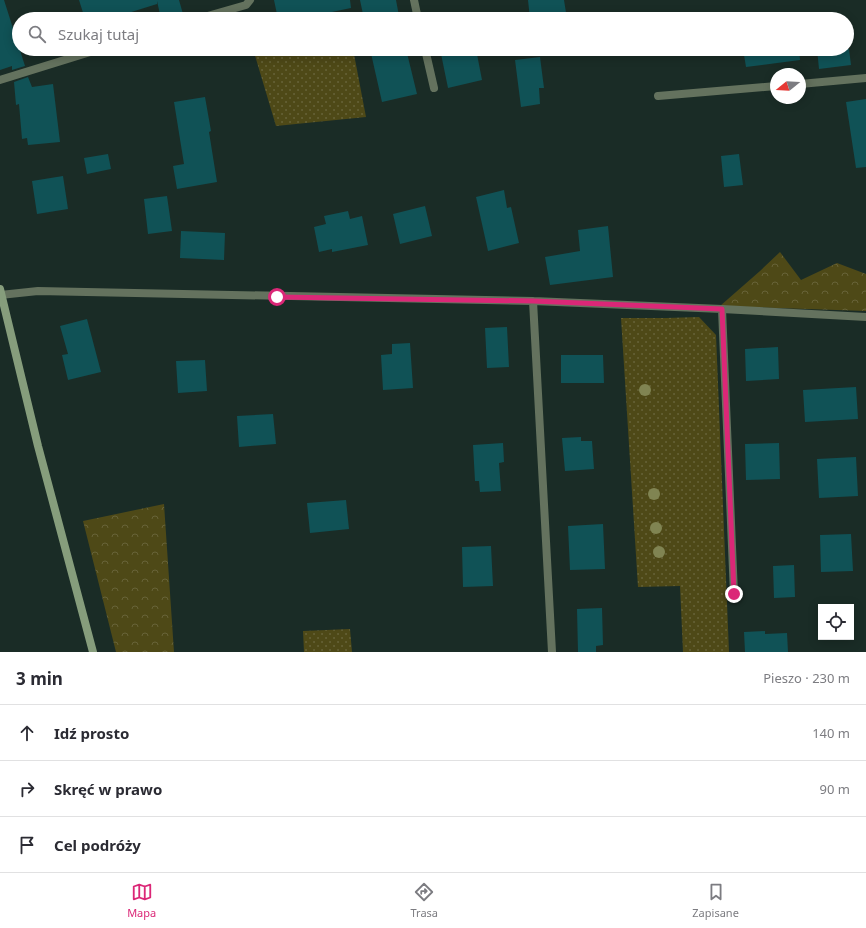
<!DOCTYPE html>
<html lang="pl">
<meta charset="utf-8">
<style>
:root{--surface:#fff;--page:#f7f7f7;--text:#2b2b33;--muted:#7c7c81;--line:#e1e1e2;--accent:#db2777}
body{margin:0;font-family:"Noto Sans",sans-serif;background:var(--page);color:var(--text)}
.controls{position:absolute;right:12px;bottom:12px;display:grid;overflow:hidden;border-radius:0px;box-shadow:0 2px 10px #0003}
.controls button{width:36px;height:36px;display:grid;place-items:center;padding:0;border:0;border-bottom:1px solid var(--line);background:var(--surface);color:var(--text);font:20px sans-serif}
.compass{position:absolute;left:770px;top:68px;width:36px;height:36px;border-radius:50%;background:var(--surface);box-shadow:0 2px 10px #0003;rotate:252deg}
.stop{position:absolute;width:12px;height:12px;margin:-9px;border:3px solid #db2777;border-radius:50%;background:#fff}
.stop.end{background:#db2777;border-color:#fff;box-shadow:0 1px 4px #0008}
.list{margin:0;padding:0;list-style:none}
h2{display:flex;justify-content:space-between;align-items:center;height:52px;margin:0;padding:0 16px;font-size:17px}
h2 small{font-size:13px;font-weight:400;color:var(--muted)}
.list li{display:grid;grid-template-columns:26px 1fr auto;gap:12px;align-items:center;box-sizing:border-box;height:56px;padding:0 16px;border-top:1px solid var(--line)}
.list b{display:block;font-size:15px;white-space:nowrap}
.list em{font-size:13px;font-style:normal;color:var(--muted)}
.icon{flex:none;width:22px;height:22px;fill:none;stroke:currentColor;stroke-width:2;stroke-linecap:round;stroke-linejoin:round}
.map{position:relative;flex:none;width:866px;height:652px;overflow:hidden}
.search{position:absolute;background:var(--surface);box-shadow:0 2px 10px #0003;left:12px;right:12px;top:12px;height:44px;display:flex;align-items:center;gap:10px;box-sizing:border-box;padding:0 14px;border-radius:22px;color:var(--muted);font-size:15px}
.sheet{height:220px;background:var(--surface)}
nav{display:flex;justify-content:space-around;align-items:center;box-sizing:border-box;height:56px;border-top:1px solid var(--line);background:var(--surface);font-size:11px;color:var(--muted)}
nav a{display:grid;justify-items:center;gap:2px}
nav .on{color:var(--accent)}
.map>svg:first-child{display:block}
</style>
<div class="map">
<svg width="866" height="652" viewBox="0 0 866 652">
<defs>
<pattern id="grass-dots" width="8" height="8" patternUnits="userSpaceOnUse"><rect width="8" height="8" fill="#4e4917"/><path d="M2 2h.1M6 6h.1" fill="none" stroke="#676338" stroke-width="1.8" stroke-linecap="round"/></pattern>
<pattern id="forest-crowns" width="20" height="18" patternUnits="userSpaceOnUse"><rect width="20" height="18" fill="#4e4917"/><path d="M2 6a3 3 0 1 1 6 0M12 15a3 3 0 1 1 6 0" fill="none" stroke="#676338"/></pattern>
</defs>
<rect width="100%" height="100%" fill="#1a2c26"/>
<path fill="url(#grass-dots)" d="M 253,49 L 353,49 L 366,117 L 276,126 Z
M 699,317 L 716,335 L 729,652 L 683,652 L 680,586 L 638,587 L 621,318 L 666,318 Z
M 350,629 L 352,652 L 304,652 L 303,631 Z"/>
<path fill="url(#forest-crowns)" d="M 780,252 L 801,280 L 837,263 L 866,274 L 866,311 L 720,306 L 760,271 Z
M 164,504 L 174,652 L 116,652 L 83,521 Z"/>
<path fill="#105256" d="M 0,0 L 4,0 L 25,66 L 12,70 L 12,66 L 0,70 Z
M 79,0 L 179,0 L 183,14 L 161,19 L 157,1 L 157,4 L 109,19 L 85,19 Z
M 274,0 L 350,0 L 351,8 L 298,19 L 278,19 Z
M 360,0 L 396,0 L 399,16 L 387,19 L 364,19 Z
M 528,0 L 564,0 L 567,19 L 530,19 Z
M 370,49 L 406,49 L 417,94 L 382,102 Z
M 440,49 L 476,49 L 482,80 L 448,88 Z
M 743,49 L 799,49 L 800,60 L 746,67 Z
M 817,49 L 849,49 L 851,65 L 819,69 Z
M 540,57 L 544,88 L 539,88 L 540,104 L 521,107 L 515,60 Z
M 28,77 L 32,87 L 53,84 L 60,142 L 28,145 L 27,138 L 22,139 L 19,104 L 16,105 L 14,82 Z
M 205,97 L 211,131 L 209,132 L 217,182 L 177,189 L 173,166 L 184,164 L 174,102 Z
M 866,99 L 866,167 L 856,168 L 846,102 Z
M 108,154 L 111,169 L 87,174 L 84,158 Z
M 739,154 L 743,185 L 724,187 L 721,156 Z
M 63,176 L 68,209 L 37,214 L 32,181 Z
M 504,190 L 507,208 L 511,207 L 519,243 L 488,251 L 476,197 Z
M 167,196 L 172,231 L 148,234 L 144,199 Z
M 425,206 L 432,236 L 400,244 L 393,214 Z
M 348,211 L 350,219 L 362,216 L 368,245 L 332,252 L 332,249 L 319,252 L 314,227 L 326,224 L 324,216 Z
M 608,226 L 613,277 L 550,285 L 545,257 L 580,251 L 578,230 Z
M 181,231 L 225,233 L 224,260 L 180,258 Z
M 87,319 L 101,372 L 68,380 L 62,355 L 68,354 L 60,326 Z
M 507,327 L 509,367 L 487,368 L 485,328 Z
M 410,343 L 413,388 L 383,390 L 381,355 L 392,354 L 392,344 Z
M 778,347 L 779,379 L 746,381 L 745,349 Z
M 561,355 L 603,355 L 604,383 L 561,383 Z
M 205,360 L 207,391 L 178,393 L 176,361 Z
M 856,387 L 858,419 L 805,422 L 803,390 Z
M 273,414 L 276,444 L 239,447 L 237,416 Z
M 581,437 L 581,441 L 592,441 L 594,469 L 565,471 L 562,438 Z
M 503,443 L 504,462 L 499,463 L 501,491 L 480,492 L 479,481 L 475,481 L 473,445 Z
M 779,443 L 780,479 L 746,480 L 745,444 Z
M 856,457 L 858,496 L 819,498 L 817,459 Z
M 346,500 L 349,529 L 310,533 L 307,503 Z
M 603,524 L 605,569 L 570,570 L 568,526 Z
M 851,534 L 853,571 L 821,572 L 820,535 Z
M 491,546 L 493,586 L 463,587 L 462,547 Z
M 794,565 L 795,597 L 774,598 L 773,566 Z
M 602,608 L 603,645 L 596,646 L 596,652 L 578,652 L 577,609 Z
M 765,631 L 765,634 L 787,633 L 788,652 L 745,652 L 744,632 Z"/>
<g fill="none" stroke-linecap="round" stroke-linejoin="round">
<path stroke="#64725e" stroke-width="8" d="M 414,0 L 418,19
M 204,17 L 246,5 L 250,0
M 425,49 L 434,88
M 0,80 L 100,49"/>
<path stroke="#64725e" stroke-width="8" d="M 800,84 L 866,78
M 658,96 L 776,86
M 0,295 L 38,291 L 533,301 L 722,309 L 866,317
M 533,301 L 552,652
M 722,309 L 734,594"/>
<path stroke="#869d7c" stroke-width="8" d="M 0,289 L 38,446 L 93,652"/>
</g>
<g fill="#808452">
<circle cx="645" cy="390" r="6"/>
<circle cx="654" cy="494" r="6"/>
<circle cx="656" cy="528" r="6"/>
<circle cx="659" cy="552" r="6"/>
</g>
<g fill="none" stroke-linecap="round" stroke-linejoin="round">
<path stroke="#db2777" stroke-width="5" d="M 277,297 L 533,301 L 722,309 L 734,594"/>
</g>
</svg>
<div class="controls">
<button><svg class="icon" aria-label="locate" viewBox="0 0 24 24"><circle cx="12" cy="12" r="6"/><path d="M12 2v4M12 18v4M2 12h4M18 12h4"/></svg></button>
</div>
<svg class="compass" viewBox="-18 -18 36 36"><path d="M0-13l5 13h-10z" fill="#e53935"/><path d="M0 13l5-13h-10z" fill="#7c7c81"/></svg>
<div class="stop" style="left:277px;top:297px"></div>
<div class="stop end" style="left:734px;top:594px"></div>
<div class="search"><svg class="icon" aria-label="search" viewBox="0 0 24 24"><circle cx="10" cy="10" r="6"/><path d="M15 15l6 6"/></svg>Szukaj tutaj</div>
</div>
<section class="sheet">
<h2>3 min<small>Pieszo · 230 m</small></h2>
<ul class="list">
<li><svg class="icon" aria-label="ahead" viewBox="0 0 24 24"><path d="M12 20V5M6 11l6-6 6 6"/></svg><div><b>Idź prosto</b></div><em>140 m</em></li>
<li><svg class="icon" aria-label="right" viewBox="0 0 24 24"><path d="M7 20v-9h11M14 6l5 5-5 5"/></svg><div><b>Skręć w prawo</b></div><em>90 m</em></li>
<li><svg class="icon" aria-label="arrive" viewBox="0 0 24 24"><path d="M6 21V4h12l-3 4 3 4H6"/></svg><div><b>Cel podróży</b></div></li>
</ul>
</section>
<nav>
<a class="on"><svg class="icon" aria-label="map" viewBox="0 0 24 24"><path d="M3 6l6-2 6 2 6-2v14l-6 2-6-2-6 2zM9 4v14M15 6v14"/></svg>Mapa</a>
<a><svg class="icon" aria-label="directions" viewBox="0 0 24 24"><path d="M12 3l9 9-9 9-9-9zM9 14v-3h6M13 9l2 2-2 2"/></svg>Trasa</a>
<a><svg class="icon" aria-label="saved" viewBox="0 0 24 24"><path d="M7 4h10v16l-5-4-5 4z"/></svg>Zapisane</a>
</nav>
